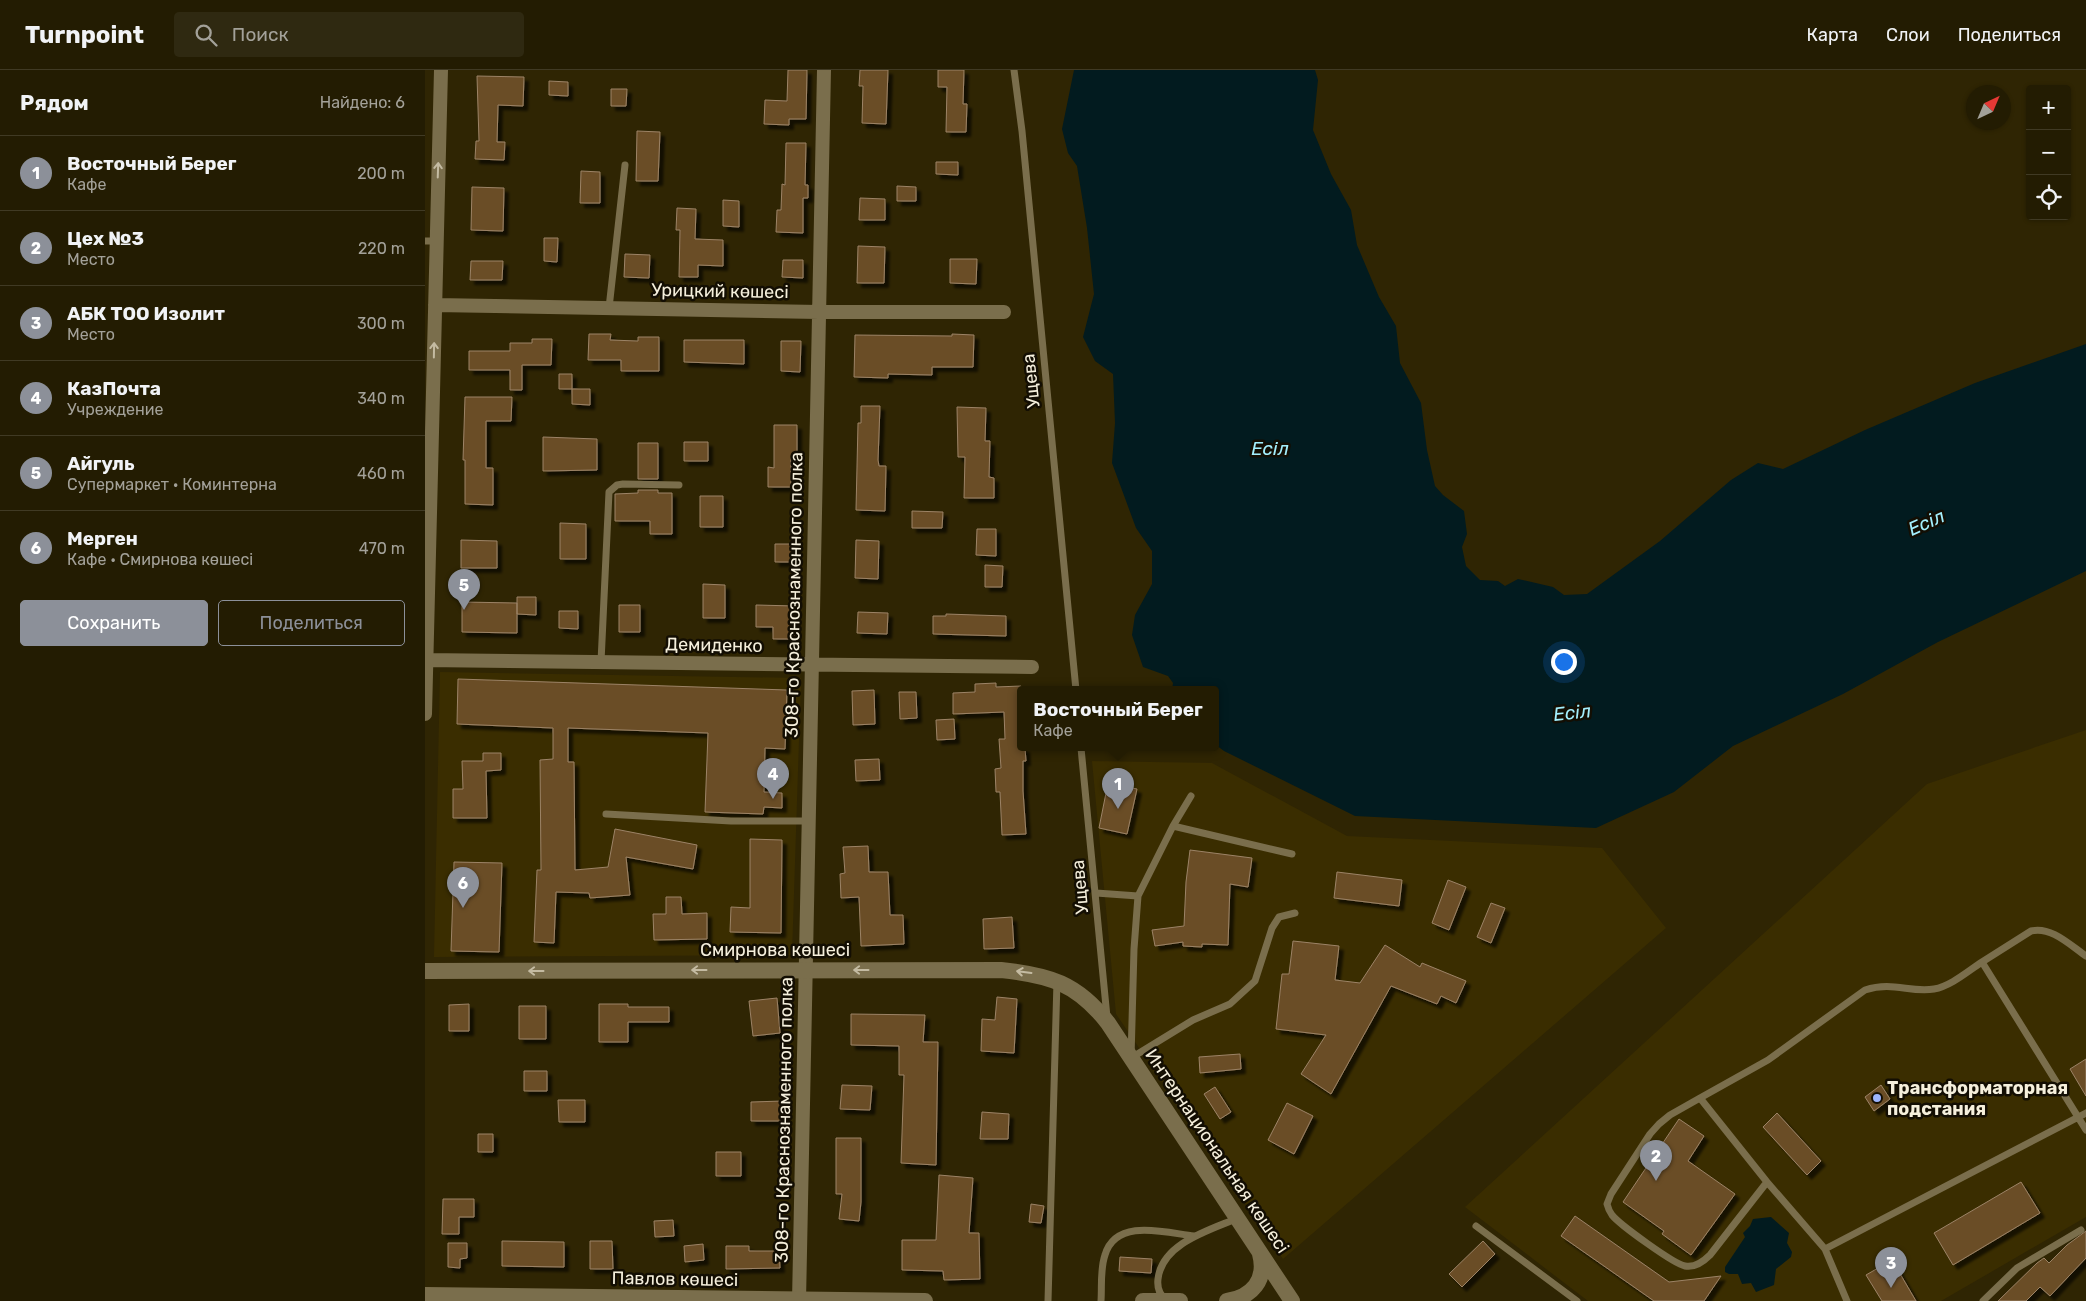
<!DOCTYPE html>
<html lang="ru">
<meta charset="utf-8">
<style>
:root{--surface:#231c02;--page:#2f2911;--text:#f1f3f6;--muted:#a3a199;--line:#403a24;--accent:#8c9099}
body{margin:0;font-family:Rubik,sans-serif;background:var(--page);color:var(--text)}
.controls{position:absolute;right:15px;top:15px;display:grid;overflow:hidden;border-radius:5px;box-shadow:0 1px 4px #0004}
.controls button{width:45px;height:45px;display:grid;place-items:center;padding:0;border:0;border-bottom:1px solid var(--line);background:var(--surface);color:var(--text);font:25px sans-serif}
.compass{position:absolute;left:1541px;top:15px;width:45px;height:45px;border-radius:50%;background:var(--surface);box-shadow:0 1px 4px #0004;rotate:44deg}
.you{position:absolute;left:1138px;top:591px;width:18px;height:18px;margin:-12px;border:4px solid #fff;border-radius:50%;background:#1a73e8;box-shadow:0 0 0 8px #1a73e833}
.badge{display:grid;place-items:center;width:32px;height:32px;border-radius:50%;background:var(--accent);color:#fff;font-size:16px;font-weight:700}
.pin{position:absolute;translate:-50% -41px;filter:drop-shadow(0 1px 2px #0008)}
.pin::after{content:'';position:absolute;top:26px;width:18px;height:15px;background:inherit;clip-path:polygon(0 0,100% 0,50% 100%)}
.popup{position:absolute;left:592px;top:616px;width:202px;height:65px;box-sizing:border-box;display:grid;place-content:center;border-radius:5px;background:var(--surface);filter:drop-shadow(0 1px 4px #0005);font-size:16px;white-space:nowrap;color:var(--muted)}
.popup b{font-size:19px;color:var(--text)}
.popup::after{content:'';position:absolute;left:50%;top:100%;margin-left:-10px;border:10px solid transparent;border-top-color:var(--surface)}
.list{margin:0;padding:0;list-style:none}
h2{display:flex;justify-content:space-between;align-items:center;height:65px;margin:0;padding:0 20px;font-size:21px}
h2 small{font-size:16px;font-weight:400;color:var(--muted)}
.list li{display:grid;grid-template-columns:32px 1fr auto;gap:15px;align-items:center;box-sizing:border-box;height:75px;padding:0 20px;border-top:1px solid var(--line)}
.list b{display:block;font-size:19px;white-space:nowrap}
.list p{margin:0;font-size:16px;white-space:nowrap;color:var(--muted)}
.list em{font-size:16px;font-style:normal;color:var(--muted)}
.actions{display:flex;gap:10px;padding:15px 20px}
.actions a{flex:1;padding:11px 0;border:1px solid var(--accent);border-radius:5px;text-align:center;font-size:18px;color:var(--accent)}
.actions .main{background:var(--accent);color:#fff}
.icon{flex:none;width:28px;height:28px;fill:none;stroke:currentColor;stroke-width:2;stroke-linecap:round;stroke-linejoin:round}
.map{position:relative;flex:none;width:1661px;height:1231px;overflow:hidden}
header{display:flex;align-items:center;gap:30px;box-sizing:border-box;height:70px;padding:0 25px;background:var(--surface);border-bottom:1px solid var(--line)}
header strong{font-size:24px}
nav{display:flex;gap:28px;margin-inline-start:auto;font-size:18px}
.search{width:350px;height:45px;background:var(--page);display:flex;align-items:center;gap:12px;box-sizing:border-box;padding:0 18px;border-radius:5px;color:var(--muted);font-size:19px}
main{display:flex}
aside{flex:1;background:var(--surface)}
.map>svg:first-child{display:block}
</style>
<header>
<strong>Turnpoint</strong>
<div class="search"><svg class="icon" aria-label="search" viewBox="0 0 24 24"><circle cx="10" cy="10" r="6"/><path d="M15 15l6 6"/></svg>Поиск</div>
<nav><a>Карта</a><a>Слои</a><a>Поделиться</a></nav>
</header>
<main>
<aside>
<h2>Рядом<small>Найдено: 6</small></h2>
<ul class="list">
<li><span class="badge">1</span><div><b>Восточный Берег</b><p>Кафе</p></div><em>200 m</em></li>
<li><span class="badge">2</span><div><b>Цех №3</b><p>Место</p></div><em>220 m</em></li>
<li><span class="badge">3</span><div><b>АБК ТОО Изолит</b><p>Место</p></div><em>300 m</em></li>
<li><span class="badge">4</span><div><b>КазПочта</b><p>Учреждение</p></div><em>340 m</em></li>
<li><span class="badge">5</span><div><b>Айгуль</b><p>Супермаркет · Коминтерна</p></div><em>460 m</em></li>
<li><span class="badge">6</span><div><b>Мерген</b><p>Кафе · Смирнова көшесі</p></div><em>470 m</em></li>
</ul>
<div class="actions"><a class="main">Сохранить</a><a>Поделиться</a></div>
</aside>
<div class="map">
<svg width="1661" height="1231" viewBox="0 0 1661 1231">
<defs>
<filter id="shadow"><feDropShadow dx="4.5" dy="4.5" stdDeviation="1" flood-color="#0009"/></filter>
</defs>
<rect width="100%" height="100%" fill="#2f2503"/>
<path fill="#3a2d00" d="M 15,602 L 376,608 L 367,885 L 9,887 Z
M 1661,660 L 1661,1147 L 1516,1231 L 1163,1231 L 1040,1137 L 1502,714 Z
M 667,691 L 787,693 L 922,766 L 1177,778 L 1241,858 L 858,1189 L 691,944 Z"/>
<path fill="#021b1f" d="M 649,0 L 890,0 L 893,10 L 888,60 L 906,104 L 926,140 L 932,175 L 954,227 L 971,256 L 975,293 L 996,333 L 1002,380 L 1010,416 L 1018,425 L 1039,441 L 1042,464 L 1037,477 L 1041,496 L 1055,510 L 1073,511 L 1080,516 L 1093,509 L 1128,517 L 1139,525 L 1162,524 L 1235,471 L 1306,410 L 1333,393 L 1358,399 L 1440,360 L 1550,313 L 1661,274 L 1661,501 L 1513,572 L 1418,624 L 1308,676 L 1249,722 L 1171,758 L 930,746 L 799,681 L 791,675 L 790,620 L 747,620 L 748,613 L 743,606 L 718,597 L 707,565 L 710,545 L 727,514 L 727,481 L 711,458 L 687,393 L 690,353 L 688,304 L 670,291 L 658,267 L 669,224 L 662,158 L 652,96 L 643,83 L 637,59 Z
M 1346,1147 L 1364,1163 L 1362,1173 L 1367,1182 L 1366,1187 L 1351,1199 L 1349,1215 L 1331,1222 L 1326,1213 L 1317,1214 L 1313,1204 L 1304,1204 L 1300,1202 L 1300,1197 L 1320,1167 L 1318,1163 L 1325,1156 L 1328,1149 Z"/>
<path fill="#6a4d28" stroke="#9c8366" filter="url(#shadow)" d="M 363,0 L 382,0 L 381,49 L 364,49 L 364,55 L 339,54 L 340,30 L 362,31 Z
M 435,0 L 463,0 L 461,54 L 437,53 L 438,16 L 434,16 Z
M 513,0 L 539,0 L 538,34 L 542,34 L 541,62 L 521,62 L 522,17 L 513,17 Z
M 52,6 L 99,7 L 98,36 L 73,35 L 72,72 L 80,72 L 79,90 L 50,89 L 51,71 L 54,71 Z
M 124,11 L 143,12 L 143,26 L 124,25 Z
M 186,19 L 202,19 L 201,36 L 186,36 Z
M 212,61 L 235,62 L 233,111 L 211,111 Z
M 361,73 L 381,73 L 380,115 L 383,115 L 383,128 L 378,128 L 378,163 L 351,162 L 352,140 L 356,140 L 357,114 L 360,115 Z
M 511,92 L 533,92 L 533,105 L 511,104 Z
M 156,101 L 175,102 L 175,133 L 155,133 Z
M 472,116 L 491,117 L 491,131 L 472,131 Z
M 47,117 L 79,118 L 78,161 L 46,160 Z
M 435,128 L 460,129 L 460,150 L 434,150 Z
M 298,130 L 314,131 L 314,157 L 298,156 Z
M 252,138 L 271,139 L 270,169 L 298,170 L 298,196 L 273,195 L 273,207 L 254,207 L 255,160 L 251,160 Z
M 119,168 L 133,168 L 132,192 L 119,191 Z
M 433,176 L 460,177 L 459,213 L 432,213 Z
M 200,184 L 225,185 L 224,208 L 199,207 Z
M 525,189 L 552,189 L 551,214 L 525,213 Z
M 358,190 L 378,190 L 378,208 L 357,207 Z
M 46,191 L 78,191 L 77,210 L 45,210 Z
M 164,264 L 186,264 L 185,270 L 213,271 L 213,267 L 234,267 L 234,301 L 196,301 L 196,290 L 163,290 Z
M 527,264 L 549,265 L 548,297 L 507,297 L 507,305 L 463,304 L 463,308 L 429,307 L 430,265 L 527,266 Z
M 107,269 L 127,269 L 126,295 L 97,295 L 97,320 L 85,320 L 85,300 L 44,300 L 44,281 L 85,281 L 85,273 L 107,273 Z
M 259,270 L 319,270 L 319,294 L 259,292 Z
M 356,271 L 376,271 L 375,302 L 356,301 Z
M 134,304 L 147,304 L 147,319 L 134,319 Z
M 147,319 L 165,319 L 165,335 L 147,334 Z
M 40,327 L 87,327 L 86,351 L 61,351 L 61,398 L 68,398 L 68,435 L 40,434 L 40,390 L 38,390 Z
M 436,336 L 455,336 L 453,390 L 454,396 L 461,396 L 460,441 L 431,440 L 433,353 L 436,353 Z
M 532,337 L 561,338 L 560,371 L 565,371 L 564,407 L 569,408 L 569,428 L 539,428 L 540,387 L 533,387 Z
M 349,355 L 372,355 L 372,387 L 366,387 L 366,417 L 343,417 L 343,397 L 349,398 Z
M 118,367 L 172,369 L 172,400 L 118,401 Z
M 259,372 L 283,372 L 283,391 L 259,391 Z
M 213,373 L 233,373 L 233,409 L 213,409 Z
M 213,420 L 233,420 L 233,423 L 247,423 L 247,464 L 225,464 L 225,451 L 190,451 L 190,424 L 213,423 Z
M 275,426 L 298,426 L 298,457 L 275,457 Z
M 487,441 L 518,442 L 517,458 L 487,458 Z
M 135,453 L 161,454 L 161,489 L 135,489 Z
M 552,459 L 571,459 L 571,486 L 551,485 Z
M 36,470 L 72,471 L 72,498 L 36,498 Z
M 431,470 L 454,471 L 453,509 L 430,508 Z
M 350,474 L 369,474 L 369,492 L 350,492 Z
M 560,495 L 578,496 L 577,517 L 560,517 Z
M 278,514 L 300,515 L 300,548 L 278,548 Z
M 92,527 L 111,527 L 111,545 L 92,544 Z
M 37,532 L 92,533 L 92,563 L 37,562 Z
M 194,535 L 215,535 L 215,562 L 194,562 Z
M 331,535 L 370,536 L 370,569 L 348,569 L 348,557 L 331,557 Z
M 134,541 L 153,541 L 153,559 L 134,558 Z
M 433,542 L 463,543 L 462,564 L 432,563 Z
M 521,544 L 581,546 L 581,566 L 508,564 L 508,546 L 521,546 Z
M 33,609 L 362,620 L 360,679 L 340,678 L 339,722 L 357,723 L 357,738 L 339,737 L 338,744 L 280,742 L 283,663 L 143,658 L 143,692 L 149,692 L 150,800 L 183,797 L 190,759 L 272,775 L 268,799 L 201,787 L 205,825 L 165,828 L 164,823 L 131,822 L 129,873 L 109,872 L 112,800 L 116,800 L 115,690 L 128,689 L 128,658 L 32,654 Z
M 571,613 L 571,617 L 596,616 L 596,678 L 600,678 L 601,691 L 598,691 L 598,721 L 601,764 L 577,765 L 575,722 L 571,722 L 570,699 L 576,698 L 574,669 L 580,669 L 579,642 L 528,644 L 528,623 L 550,622 L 550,614 Z
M 449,620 L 450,654 L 428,655 L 427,621 Z
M 474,622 L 491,622 L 492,648 L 475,649 Z
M 529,649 L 530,669 L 512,670 L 511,650 Z
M 58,683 L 76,683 L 76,700 L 61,701 L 62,748 L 28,748 L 28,719 L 38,719 L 37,691 L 58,691 Z
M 454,689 L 455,710 L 431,711 L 430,690 Z
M 683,713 L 712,719 L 702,764 L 674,758 Z
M 325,769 L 357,770 L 356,863 L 305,862 L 306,837 L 325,838 Z
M 443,776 L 444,802 L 463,802 L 465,845 L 478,845 L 479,874 L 436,876 L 434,827 L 416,828 L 415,804 L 420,803 L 418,777 Z
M 765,780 L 827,788 L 823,817 L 805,814 L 803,875 L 777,874 L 777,877 L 758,876 L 758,872 L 730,876 L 727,860 L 759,856 L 761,812 Z
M 29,792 L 77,793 L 74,882 L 26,881 Z
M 912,802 L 977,810 L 974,836 L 909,828 Z
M 1023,810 L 1041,817 L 1024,860 L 1007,853 Z
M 241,827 L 256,827 L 257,844 L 282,843 L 282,869 L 229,870 L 228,844 L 241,844 Z
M 1066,833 L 1080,838 L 1066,873 L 1052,867 Z
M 587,847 L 589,878 L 559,879 L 558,849 Z
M 868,871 L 914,876 L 910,910 L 935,913 L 960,875 L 995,897 L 997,893 L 1041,911 L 1031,933 L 1016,926 L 1012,934 L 966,916 L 906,1024 L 876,1004 L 901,965 L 851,959 L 857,904 L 864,904 Z
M 572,927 L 592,929 L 589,983 L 556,981 L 557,949 L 570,950 Z
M 352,928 L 355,963 L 328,966 L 324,931 Z
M 44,934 L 44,961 L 24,961 L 24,935 Z
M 174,934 L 203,934 L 203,937 L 244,937 L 244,952 L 203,952 L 203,972 L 174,972 Z
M 94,936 L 121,936 L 121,969 L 94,969 Z
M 426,944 L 500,945 L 498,972 L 513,972 L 511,1095 L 476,1093 L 479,1005 L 474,1005 L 474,976 L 426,975 Z
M 815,984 L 816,999 L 775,1003 L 774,987 Z
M 1661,989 L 1661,1026 L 1645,999 Z
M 99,1001 L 122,1001 L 122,1021 L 99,1021 Z
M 417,1015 L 447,1016 L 445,1040 L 415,1039 Z
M 1456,1015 L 1465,1029 L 1449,1041 L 1440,1027 Z
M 790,1017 L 806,1042 L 795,1049 L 779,1024 Z
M 133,1030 L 160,1030 L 160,1052 L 134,1052 Z
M 358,1031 L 358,1051 L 326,1051 L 326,1032 Z
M 862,1033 L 888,1046 L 869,1084 L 843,1070 Z
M 557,1042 L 584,1044 L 583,1069 L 555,1069 Z
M 1352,1043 L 1396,1091 L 1382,1105 L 1338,1057 Z
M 1254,1049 L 1279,1066 L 1263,1091 L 1310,1124 L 1266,1185 L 1237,1164 L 1239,1161 L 1198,1132 Z
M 53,1064 L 68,1064 L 68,1082 L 53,1082 Z
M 411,1068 L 436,1068 L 436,1132 L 434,1151 L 414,1149 L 417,1124 L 411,1124 Z
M 291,1082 L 316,1082 L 316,1106 L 291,1106 Z
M 514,1105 L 548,1108 L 544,1163 L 554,1163 L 555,1209 L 519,1210 L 518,1201 L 477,1200 L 477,1170 L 511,1170 Z
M 1596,1112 L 1615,1143 L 1528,1195 L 1509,1163 Z
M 18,1129 L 49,1129 L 49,1147 L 34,1147 L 34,1164 L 17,1164 Z
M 606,1134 L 619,1136 L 616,1153 L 604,1152 Z
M 1150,1146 L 1244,1212 L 1296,1206 L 1279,1231 L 1229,1231 L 1136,1166 Z
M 248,1150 L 249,1166 L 230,1167 L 229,1151 Z
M 1661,1161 L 1661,1188 L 1625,1226 L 1615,1217 L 1601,1231 L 1573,1231 L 1612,1193 L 1619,1188 L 1624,1193 L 1642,1175 Z
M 77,1171 L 139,1172 L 139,1197 L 77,1196 Z
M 165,1171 L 187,1171 L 188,1199 L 165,1199 Z
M 1058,1171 L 1070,1184 L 1037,1217 L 1024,1204 Z
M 23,1173 L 42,1173 L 42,1188 L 35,1189 L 35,1198 L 23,1197 Z
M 278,1174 L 279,1190 L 260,1192 L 259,1176 Z
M 301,1176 L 324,1176 L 324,1181 L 354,1181 L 355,1198 L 301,1199 Z
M 695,1187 L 727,1189 L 726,1203 L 694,1201 Z
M 1467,1190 L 1491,1231 L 1457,1231 L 1441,1205 Z"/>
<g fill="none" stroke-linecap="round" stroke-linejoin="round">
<path stroke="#7a6e4c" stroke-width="7" d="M 589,0 L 597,61 L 651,620
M 0,171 L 12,171
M 184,238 L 200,95
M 176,592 L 184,422 L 192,415 L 198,414 L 254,415
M 656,678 L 682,947
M 766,726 L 748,756 L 713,826 L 709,879 L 706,988 L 768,950 L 805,934 L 830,911 L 847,858 L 854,847 L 870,843
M 181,744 L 306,751 L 383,751
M 748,756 L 867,784
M 671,823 L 713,826
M 1661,886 C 1645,875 1626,856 1606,861 L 1557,892 L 1661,1060
M 1275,1028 L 1343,990 L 1440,920 C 1468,911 1485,923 1509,919 C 1526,916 1543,901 1557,892
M 1342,1112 L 1285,1185 C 1278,1192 1270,1198 1260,1196 C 1249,1194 1195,1155 1187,1145 C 1184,1141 1183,1138 1182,1134 L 1186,1124 L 1225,1064 L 1234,1054 L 1245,1045 L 1275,1028 L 1342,1112 L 1400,1179 L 1422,1231
M 1051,1156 L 1152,1231
M 1400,1179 L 1661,1043
M 741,1230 C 735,1225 732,1217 733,1209 C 737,1173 785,1160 813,1148
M 623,1231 L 632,911
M 676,1231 C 677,1216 675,1199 680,1185 C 691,1147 742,1163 769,1166
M 1558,1231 L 1592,1198 L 1656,1160"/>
<path stroke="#7a6e4c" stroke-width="14" d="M 10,235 L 394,242 L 579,242
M 0,590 L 607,597
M 0,644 L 16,0
M 374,1231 L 399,0"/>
<path stroke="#7a6e4c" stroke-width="16" d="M 0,901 L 576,900 C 624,905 652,913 683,953 L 867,1231
M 0,1225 L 500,1231
M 718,1231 L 755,1231
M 802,1231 C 827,1227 842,1210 835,1184"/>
</g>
<defs><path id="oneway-shaft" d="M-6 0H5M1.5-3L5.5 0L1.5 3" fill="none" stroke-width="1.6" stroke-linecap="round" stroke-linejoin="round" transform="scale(1.25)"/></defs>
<g stroke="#c4bba2">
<use href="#oneway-shaft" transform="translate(13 100) rotate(-88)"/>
<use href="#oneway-shaft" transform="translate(9 280) rotate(-89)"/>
<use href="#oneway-shaft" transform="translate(274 900) rotate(180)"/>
<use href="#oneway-shaft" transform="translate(436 900) rotate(180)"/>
<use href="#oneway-shaft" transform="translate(111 901) rotate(180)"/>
<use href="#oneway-shaft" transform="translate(599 902) rotate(-173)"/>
</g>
<circle fill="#9db4fd" stroke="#130e03" stroke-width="2" cx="1452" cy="1028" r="5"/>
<g text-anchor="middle" stroke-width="5" stroke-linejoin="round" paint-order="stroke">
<g font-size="18" fill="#f5efdc" stroke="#130e03">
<text transform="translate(295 221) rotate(1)" y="6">Урицкий көшесі</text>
<text transform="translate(606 311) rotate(-96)" y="6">Ущева</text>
<text transform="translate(369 525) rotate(-89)" y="6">308-го Краснознаменного полка</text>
<text transform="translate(289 575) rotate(1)" y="6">Демиденко</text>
<text transform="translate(655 817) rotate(-95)" y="6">Ущева</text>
<text x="350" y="886">Смирнова көшесі</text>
<text transform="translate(359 1050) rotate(-89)" y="6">308-го Краснознаменного полка</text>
<text transform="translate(792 1081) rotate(56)" y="6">Интернациональная көшесі</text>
<text transform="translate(250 1209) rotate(1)" y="6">Павлов көшесі</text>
</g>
<g font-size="18" font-weight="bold" fill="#f5efdc" stroke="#130e03" text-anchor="start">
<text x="1462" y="1024">Трансформаторная<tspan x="1462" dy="21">подстания</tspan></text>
</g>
<g font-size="19" font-style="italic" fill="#a3effd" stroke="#130e03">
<text x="845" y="385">Есіл</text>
<text transform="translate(1501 452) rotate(-24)" y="7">Есіл</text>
<text transform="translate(1147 642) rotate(-6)" y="7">Есіл</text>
</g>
</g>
</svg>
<div class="controls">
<button>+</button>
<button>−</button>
<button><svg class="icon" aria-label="locate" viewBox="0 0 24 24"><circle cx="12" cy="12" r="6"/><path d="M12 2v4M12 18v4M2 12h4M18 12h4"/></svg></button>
</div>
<svg class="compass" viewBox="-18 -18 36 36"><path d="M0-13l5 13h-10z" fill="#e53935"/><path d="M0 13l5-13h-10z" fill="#a3a199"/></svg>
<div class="you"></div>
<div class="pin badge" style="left:693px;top:739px">1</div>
<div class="popup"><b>Восточный Берег</b>Кафе</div>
<div class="pin badge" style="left:1231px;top:1111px">2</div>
<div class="pin badge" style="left:1466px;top:1218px">3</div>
<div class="pin badge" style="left:348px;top:729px">4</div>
<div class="pin badge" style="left:39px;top:540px">5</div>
<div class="pin badge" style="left:38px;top:838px">6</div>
</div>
</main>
